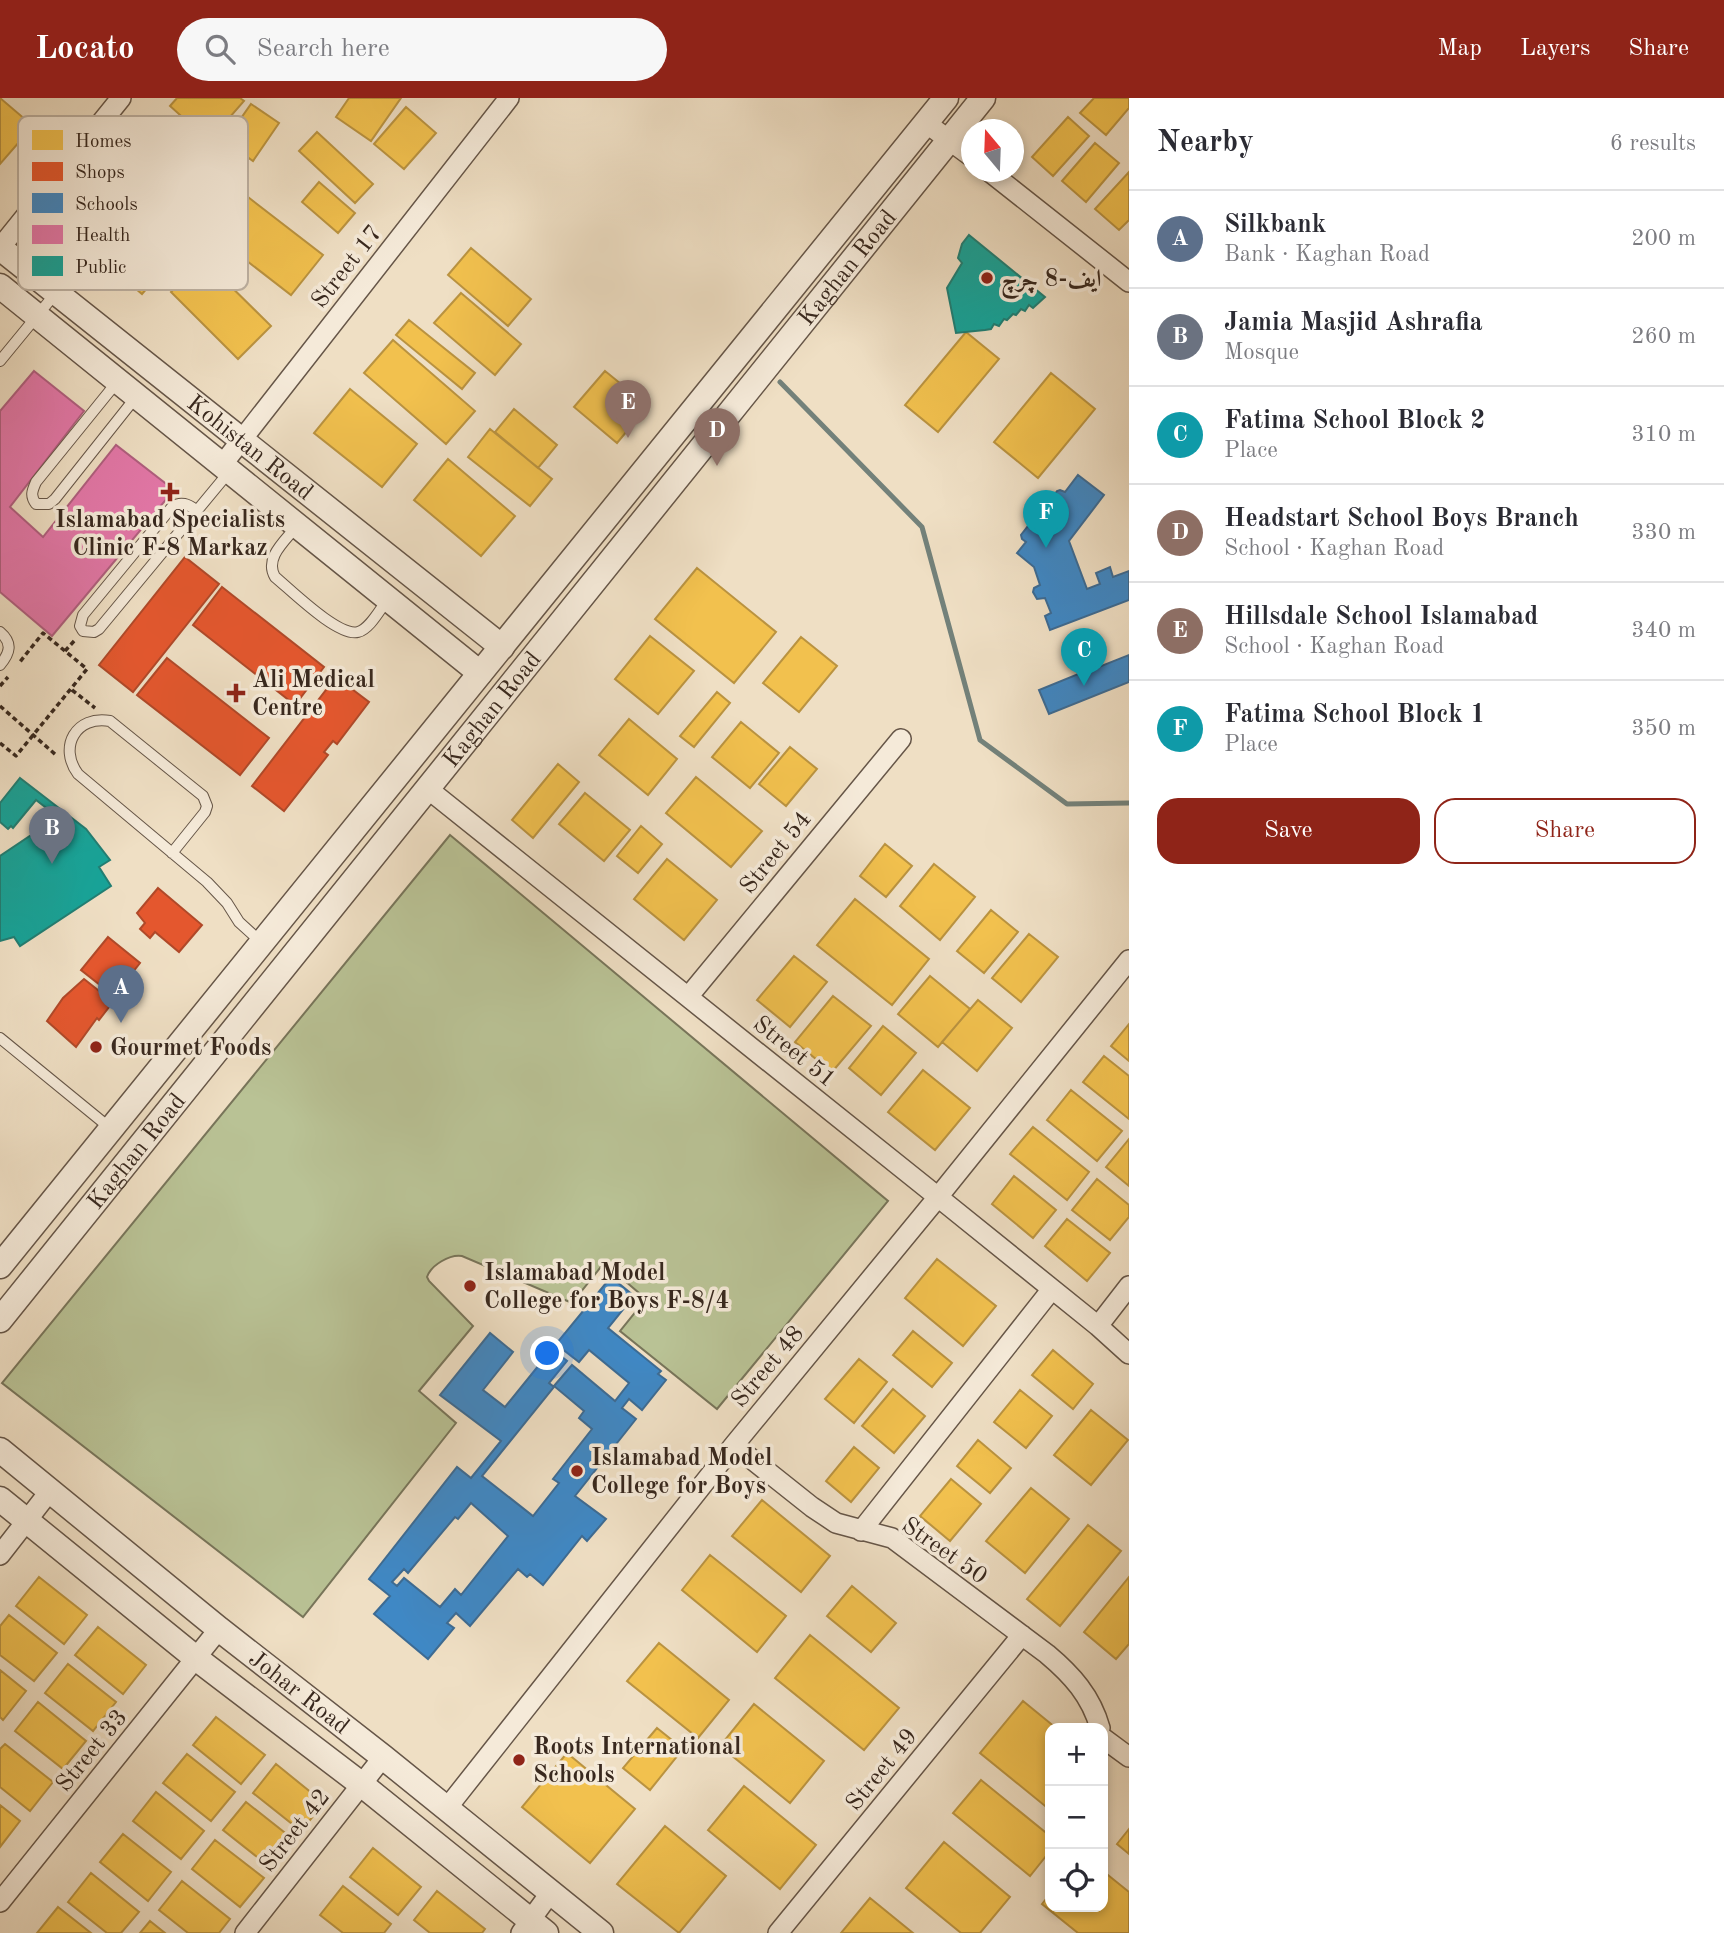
<!DOCTYPE html>
<meta charset="utf-8">
<style>
:root{--surface:#fff;--page:#f7f7f7;--text:#2b2b33;--muted:#7c7c81;--line:#e1e1e2;--accent:#8f2418}
body{margin:0;font-family:"Old Standard TT",Amiri,serif;background:var(--page);color:var(--text)}
.controls{position:absolute;right:21px;bottom:21px;display:grid;overflow:hidden;border-radius:14px;box-shadow:0 4px 10px #0003}
.controls button{width:63px;height:63px;display:grid;place-items:center;padding:0;border:0;border-bottom:2px solid var(--line);background:var(--surface);color:var(--text);font:35px sans-serif}
.compass{position:absolute;left:961px;top:21px;width:63px;height:63px;border-radius:50%;background:var(--surface);box-shadow:0 4px 10px #0003;rotate:341deg}
.you{position:absolute;left:548px;top:1256px;width:24px;height:24px;margin:-18px;border:5px solid #fff;border-radius:50%;background:#1a73e8;box-shadow:0 0 0 10px #1a73e833}
.badge{display:grid;place-items:center;width:46px;height:46px;border-radius:50%;background:var(--accent);color:#fff;font-size:23px;font-weight:700}
.pin{position:absolute;translate:-50% -58px;filter:drop-shadow(0 2px 4px #0008)}
.pin::after{content:'';position:absolute;top:37px;width:24px;height:21px;background:inherit;clip-path:polygon(0 0,100% 0,50% 100%)}
.list{margin:0;padding:0;list-style:none}
h2{display:flex;justify-content:space-between;align-items:center;height:91px;margin:0;padding:0 28px;font-size:30px}
h2 small{font-size:23px;font-weight:400;color:var(--muted)}
.list li{display:grid;grid-template-columns:46px 1fr auto;gap:21px;align-items:center;box-sizing:border-box;height:98px;padding:0 28px;border-top:2px solid var(--line)}
.list b{display:block;font-size:26px;white-space:nowrap}
.list p{margin:0;font-size:23px;white-space:nowrap;color:var(--muted)}
.list em{font-size:23px;font-style:normal;color:var(--muted)}
.actions{display:flex;gap:14px;padding:21px 28px}
.actions a{flex:1;padding:16px 0;border:2px solid var(--accent);border-radius:21px;text-align:center;font-size:24px;color:var(--accent)}
.actions .main{background:var(--accent);color:#fff}
.icon{flex:none;width:38px;height:38px;fill:none;stroke:currentColor;stroke-width:2;stroke-linecap:round;stroke-linejoin:round}
.map{position:relative;flex:none;width:1129px;height:1835px;overflow:hidden}
header{display:flex;align-items:center;gap:42px;box-sizing:border-box;height:98px;padding:0 35px;background:var(--accent);color:#fff}
header strong{font-size:33px}
nav{display:flex;gap:38px;margin-inline-start:auto;font-size:24px}
.search{width:490px;height:63px;background:var(--page);display:flex;align-items:center;gap:18px;box-sizing:border-box;padding:0 24px;border-radius:38px;color:var(--muted);font-size:26px}
main{display:flex}
aside{flex:1;background:var(--surface)}
.map>svg:first-child{display:block}
</style>
<header>
<strong>Locato</strong>
<div class="search"><svg class="icon" aria-label="search" viewBox="0 0 24 24"><circle cx="10" cy="10" r="6"/><path d="M15 15l6 6"/></svg>Search here</div>
<nav><a>Map</a><a>Layers</a><a>Share</a></nav>
</header>
<main>
<div class="map">
<svg width="1129" height="1835" viewBox="0 0 1129 1835">
<rect width="100%" height="100%" fill="#efdfc4"/>
<filter id="stains"><feTurbulence type="fractalNoise" baseFrequency=".00286" numOctaves="4"/><feColorMatrix values="0 0 0 0 .2 0 0 0 0 .09 0 0 0 0 .02 0 0 0 .5 -.17"/></filter>
<radialGradient id="worn" r=".72"><stop offset=".6" stop-color="#630" stop-opacity="0"/><stop offset="1" stop-color="#630" stop-opacity=".3"/></radialGradient>
<path fill="#b9c295" stroke="#78755a" stroke-width="2" d="M 450,737 L 888,1103 L 717,1311 L 620,1233 L 646,1201 L 604,1165 L 572,1205 L 462,1158 C 450,1156 431,1167 427,1179 L 429,1183 L 473,1228 L 419,1293 L 456,1325 L 303,1519 L 2,1285 Z"/>
<path fill="#f2c14e" stroke="#ba9340" stroke-width="2" d="M 0,0 L 33,28 L 0,66 Z
M 177,0 L 240,0 L 244,3 L 209,43 L 170,8 Z
M 349,0 L 401,0 L 371,43 L 336,19 Z
M 1094,0 L 1129,0 L 1129,10 L 1106,37 L 1080,15 Z
M 251,6 L 279,25 L 253,63 L 225,43 Z
M 406,9 L 436,35 L 404,71 L 374,46 Z
M 1068,19 L 1089,38 L 1053,78 L 1032,59 Z
M 317,34 L 373,86 L 355,105 L 299,53 Z
M 1095,45 L 1119,65 L 1086,104 L 1062,83 Z
M 1129,74 L 1129,122 L 1119,132 L 1095,111 Z
M 319,84 L 355,115 L 338,135 L 302,104 Z
M 116,87 L 185,146 L 142,196 L 73,137 Z
M 248,99 L 323,157 L 291,197 L 216,139 Z
M 471,150 L 531,201 L 508,228 L 448,177 Z
M 204,162 L 271,228 L 238,261 L 171,194 Z
M 461,195 L 521,246 L 495,277 L 434,225 Z
M 409,222 L 475,275 L 462,291 L 396,237 Z
M 966,234 L 999,261 L 938,334 L 905,307 Z
M 393,242 L 475,313 L 446,346 L 364,275 Z
M 605,273 L 648,308 L 617,345 L 574,309 Z
M 1051,275 L 1095,311 L 1038,380 L 994,344 Z
M 350,291 L 417,346 L 382,389 L 314,335 Z
M 514,311 L 557,347 L 538,370 L 495,334 Z
M 490,331 L 552,381 L 530,408 L 468,359 Z
M 448,361 L 515,418 L 481,458 L 414,402 Z
M 697,470 L 776,534 L 734,585 L 655,521 Z
M 650,538 L 694,573 L 658,616 L 615,581 Z
M 801,539 L 837,568 L 799,614 L 763,585 Z
M 717,594 L 730,605 L 694,649 L 680,638 Z
M 629,621 L 677,661 L 648,697 L 599,657 Z
M 741,624 L 779,655 L 750,690 L 712,659 Z
M 790,649 L 817,671 L 786,708 L 759,686 Z
M 558,666 L 579,684 L 533,740 L 512,722 Z
M 696,679 L 762,733 L 731,769 L 666,715 Z
M 585,695 L 630,732 L 604,763 L 559,726 Z
M 641,728 L 662,746 L 638,775 L 617,758 Z
M 885,746 L 912,768 L 886,799 L 860,778 Z
M 667,761 L 717,802 L 684,842 L 634,801 Z
M 934,766 L 975,799 L 940,842 L 900,808 Z
M 855,801 L 929,861 L 892,907 L 817,847 Z
M 991,812 L 1018,834 L 984,875 L 957,853 Z
M 1029,836 L 1058,859 L 1021,904 L 992,880 Z
M 794,858 L 827,884 L 790,929 L 757,902 Z
M 930,878 L 970,911 L 938,949 L 898,916 Z
M 833,898 L 871,928 L 832,974 L 795,944 Z
M 978,902 L 1012,930 L 977,973 L 942,944 Z
M 1129,926 L 1129,963 L 1111,948 Z
M 883,928 L 916,955 L 881,997 L 849,970 Z
M 1104,958 L 1129,978 L 1129,1021 L 1083,984 Z
M 923,972 L 970,1010 L 935,1052 L 888,1014 Z
M 1071,992 L 1122,1033 L 1097,1063 L 1047,1022 Z
M 1033,1029 L 1089,1074 L 1067,1102 L 1010,1056 Z
M 1129,1041 L 1129,1088 L 1106,1069 Z
M 1014,1078 L 1056,1112 L 1033,1140 L 992,1106 Z
M 1097,1081 L 1129,1107 L 1129,1119 L 1110,1142 L 1072,1112 Z
M 1067,1121 L 1110,1155 L 1087,1183 L 1045,1148 Z
M 937,1161 L 996,1208 L 963,1248 L 905,1200 Z
M 913,1233 L 952,1265 L 932,1289 L 893,1257 Z
M 1053,1252 L 1093,1286 L 1073,1311 L 1032,1277 Z
M 859,1261 L 887,1284 L 854,1325 L 825,1301 Z
M 893,1291 L 925,1318 L 894,1355 L 862,1328 Z
M 1020,1292 L 1052,1318 L 1026,1350 L 994,1324 Z
M 1091,1312 L 1128,1342 L 1091,1387 L 1054,1357 Z
M 978,1342 L 1011,1370 L 990,1395 L 957,1368 Z
M 854,1349 L 879,1370 L 851,1404 L 826,1383 Z
M 951,1381 L 981,1406 L 950,1443 L 920,1418 Z
M 1031,1390 L 1069,1421 L 1025,1475 L 986,1443 Z
M 762,1402 L 830,1458 L 801,1494 L 732,1438 Z
M 1088,1427 L 1121,1453 L 1060,1528 L 1027,1501 Z
M 710,1457 L 786,1518 L 757,1554 L 682,1492 Z
M 39,1479 L 87,1517 L 64,1546 L 16,1508 Z
M 1129,1479 L 1129,1546 L 1116,1561 L 1084,1534 Z
M 852,1488 L 896,1525 L 871,1554 L 827,1518 Z
M 9,1517 L 57,1555 L 34,1583 L 0,1557 L 0,1528 Z
M 98,1529 L 146,1567 L 123,1596 L 75,1557 Z
M 810,1537 L 899,1610 L 864,1652 L 775,1580 Z
M 659,1545 L 729,1602 L 698,1640 L 627,1583 Z
M 68,1566 L 116,1604 L 93,1633 L 45,1595 Z
M 0,1572 L 26,1593 L 3,1622 L 0,1619 Z
M 1023,1603 L 1056,1630 L 1050,1630 L 1050,1712 L 980,1655 Z
M 38,1604 L 86,1643 L 63,1671 L 15,1633 Z
M 754,1606 L 824,1663 L 790,1705 L 720,1648 Z
M 216,1619 L 265,1657 L 241,1686 L 193,1647 Z
M 657,1630 L 683,1651 L 650,1692 L 623,1670 Z
M 5,1646 L 53,1684 L 30,1713 L 0,1689 L 0,1651 Z
M 567,1655 L 635,1711 L 590,1765 L 522,1709 Z
M 187,1656 L 235,1694 L 211,1723 L 163,1685 Z
M 276,1666 L 324,1705 L 301,1733 L 253,1695 Z
M 981,1682 L 1050,1738 L 1050,1753 L 1030,1778 L 953,1715 Z
M 744,1688 L 816,1747 L 780,1791 L 708,1732 Z
M 156,1694 L 204,1733 L 181,1761 L 133,1723 Z
M 246,1704 L 294,1742 L 271,1770 L 223,1732 Z
M 0,1707 L 20,1723 L 0,1749 Z
M 665,1728 L 726,1778 L 679,1835 L 617,1786 Z
M 1129,1731 L 1129,1756 L 1117,1746 Z
M 123,1736 L 171,1774 L 148,1803 L 100,1764 Z
M 215,1742 L 264,1780 L 240,1809 L 192,1771 Z
M 944,1744 L 1010,1799 L 980,1835 L 961,1835 L 906,1790 Z
M 373,1750 L 421,1789 L 398,1817 L 350,1779 Z
M 1103,1773 L 1129,1794 L 1129,1835 L 1078,1835 L 1042,1806 L 1050,1796 L 1050,1809 L 1103,1809 Z
M 91,1775 L 139,1814 L 121,1835 L 107,1835 L 68,1804 Z
M 182,1783 L 230,1821 L 219,1835 L 188,1835 L 159,1812 Z
M 343,1788 L 391,1826 L 384,1835 L 343,1835 L 320,1817 Z
M 437,1793 L 485,1831 L 482,1835 L 430,1835 L 414,1822 Z
M 870,1800 L 913,1835 L 841,1835 Z
M 58,1809 L 91,1835 L 37,1835 Z
M 150,1823 L 165,1835 L 140,1835 Z"/>
<path fill="#e4572e" stroke="#b04929" stroke-width="2" d="M 185,459 L 219,486 L 133,594 L 99,567 Z
M 222,489 L 324,569 L 295,607 L 193,527 Z
M 167,560 L 269,640 L 240,677 L 137,597 Z
M 336,579 L 369,604 L 337,646 L 333,643 L 324,654 L 328,657 L 284,713 L 252,688 Z
M 158,790 L 202,827 L 179,854 L 155,834 L 150,840 L 140,831 L 145,825 L 137,815 Z
M 108,839 L 140,865 L 114,898 L 81,872 Z
M 84,881 L 113,904 L 99,922 L 97,920 L 76,949 L 47,923 L 63,900 Z"/>
<path fill="#3f88c5" stroke="#3d6b93" stroke-width="2" fill-rule="evenodd" d="M 1078,377 L 1104,397 L 1069,443 L 1087,491 L 1100,486 L 1096,475 L 1110,469 L 1113,479 L 1129,473 L 1129,502 L 1050,532 L 1045,518 L 1051,515 L 1045,500 L 1037,501 L 1033,494 L 1034,490 L 1040,487 L 1034,469 L 1017,455 L 1026,444 L 1022,441 L 1021,437 L 1028,428 L 1036,431 L 1054,407 L 1051,402 L 1057,393 L 1060,392 L 1065,394 Z
M 1129,557 L 1129,584 L 1049,616 L 1039,592 L 1081,575 L 1078,566 L 1090,561 L 1094,571 Z
M 611,1179 L 634,1198 L 608,1230 L 661,1273 L 658,1276 L 666,1282 L 642,1312 L 629,1301 L 622,1310 L 636,1321 L 575,1398 L 606,1421 L 587,1443 L 582,1438 L 543,1487 L 530,1476 L 527,1479 L 518,1471 L 470,1528 L 456,1515 L 447,1525 L 454,1530 L 428,1561 L 374,1516 L 390,1498 L 369,1481 L 457,1369 L 471,1380 L 501,1343 L 440,1297 L 490,1235 L 513,1254 L 483,1292 L 505,1309 L 552,1251 L 567,1263 L 549,1285 L 554,1289 L 482,1378 L 533,1418 L 559,1385 L 553,1381 L 592,1331 L 579,1320 L 584,1313 L 554,1288 L 572,1267 L 615,1303 L 629,1285 L 589,1252 L 579,1264 L 556,1246 ZM 471,1405 L 508,1438 L 461,1497 L 455,1491 L 440,1509 L 404,1480 L 397,1488 L 392,1484 L 404,1471 L 408,1475 L 455,1419 L 458,1421 Z"/>
<path fill="#e377a8" stroke="#b05f7f" stroke-width="2" d="M 34,273 L 84,313 L 10,409 L 43,439 L 116,347 L 174,392 L 52,538 L 0,494 L 0,313 Z"/>
<path fill="#17a398" stroke="#217e73" stroke-width="2" d="M 969,137 L 1045,199 L 1033,210 L 1029,207 L 1025,213 L 1021,211 L 1016,217 L 1013,216 L 1007,222 L 1004,221 L 999,228 L 994,226 L 991,231 L 985,232 L 956,235 L 947,190 L 962,165 L 958,160 L 962,146 Z
M 20,680 L 86,731 L 110,762 L 99,769 L 111,788 L 20,848 L 14,839 L 0,843 L 0,758 L 58,719 L 36,702 L 13,730 L 11,728 L 8,731 L 0,724 L 0,705 Z"/>
<g fill="none" stroke-linecap="round" stroke-linejoin="round">
<path stroke="#73817a" stroke-width="5" d="M 780,284 L 922,429 L 980,642 L 1067,706 L 1129,705"/>
<defs>
<path id="service" d="M 0,263 L 55,196
M 117,284 L 36,384 C 32,393 30,398 36,406 L 49,406 L 55,401 L 136,299
M 196,412 C 188,406 181,403 172,409 L 83,517 L 80,528 L 83,533 L 94,534 L 99,531 L 229,374
M 296,429 C 285,443 264,460 275,479 C 291,492 338,539 358,534 C 370,531 380,511 388,501
M 0,534 C 13,545 10,555 0,567
M 172,755 L 205,714 L 207,708 L 203,698 L 110,623 C 76,617 58,649 78,676 L 207,784 L 227,805 L 239,824 L 261,844
M 0,940 L 110,1030"/>
<path id="minor" d="M 926,25 L 972,59
M 990,74 L 1129,184
M 0,150 L 121,0
M 222,367 L 509,0
M 428,691 L 938,1099 L 1098,1228 L 1129,1256
M 688,899 L 901,641
M 1098,1228 L 1129,1188
M 734,1347 L 812,1409 L 836,1425 L 892,1440 L 1047,1556 C 1072,1577 1091,1598 1100,1630
M 861,1433 L 1052,1191
M 0,1457 L 49,1394
M 1103,1640 L 1129,1659
M 447,1710 L 734,1347 L 938,1099 L 1129,862
M 0,1804 L 219,1531
M 245,1835 L 383,1659
M 521,1835 L 551,1794
M 778,1835 L 1022,1537"/>
<g id="tertiary">
<path id="s1" d="M 0,150 L 502,549"/>
<path d="M 0,188 L 480,575"/>
<path d="M 0,1168 L 946,0"/>
<path id="s2" d="M 0,1222 L 983,0"/>
<path id="s3" d="M 0,1352 L 219,1531 L 383,1659 L 601,1835"/>
<path d="M 0,1401 L 197,1561 L 361,1686 L 546,1835"/>
</g>
</defs>
<use href="#service" stroke="#665648" stroke-width="12"/>
<use href="#minor" stroke="#665648" stroke-width="22"/>
<use href="#tertiary" stroke="#665648" stroke-width="27"/>
<path stroke="#38281e" stroke-width="3.5" stroke-dasharray="5 3.5" stroke-linecap="butt" d="M 65,553 L 75,542
M 0,588 L 8,579
M 72,592 L 95,610
M 0,608 L 56,657
M 0,645 L 16,658 L 87,571 L 43,535 L 19,565"/>
<use href="#service" stroke="#f5ead9" stroke-width="10"/>
<use href="#minor" stroke="#f5ead9" stroke-width="19"/>
<use href="#tertiary" stroke="#f5ead9" stroke-width="24"/>
</g>
<g fill="#8f2418" stroke="#f5ead9" stroke-width="2.5">
<circle cx="987" cy="180" r="7"/>
<path d="M166.5 383.5h7v7h7v7h-7v7h-7v-7h-7v-7h7z"/>
<path d="M232.5 584.5h7v7h7v7h-7v7h-7v-7h-7v-7h7z"/>
<circle cx="96" cy="949" r="7"/>
<circle cx="470" cy="1188" r="7"/>
<circle cx="577" cy="1373" r="7"/>
<circle cx="519" cy="1662" r="7"/>
</g>
<g text-anchor="middle" stroke-width="7" stroke-linejoin="round" paint-order="stroke">
<g font-size="24" fill="#38281e" stroke="#f5ead9">
<text transform="translate(346 168) rotate(-52)" y="8">Street 17</text>
<text dy="8" stroke="none"><textPath href="#s2" startOffset="1351">Kaghan Road</textPath></text>
<text dy="8" stroke="none"><textPath href="#s1" startOffset="320">Kohistan Road</textPath></text>
<text dy="8" stroke="none"><textPath href="#s2" startOffset="784">Kaghan Road</textPath></text>
<text transform="translate(775 754) rotate(-51)" y="8">Street 54</text>
<text transform="translate(795 953) rotate(39)" y="8">Street 51</text>
<text dy="8" stroke="none"><textPath href="#s2" startOffset="217">Kaghan Road</textPath></text>
<text transform="translate(767 1268) rotate(-50)" y="8">Street 48</text>
<text transform="translate(945 1452) rotate(35)" y="8">Street 50</text>
<text dy="8" stroke="none"><textPath href="#s3" startOffset="385">Johar Road</textPath></text>
<text transform="translate(91 1652) rotate(-51)" y="8">Street 33</text>
<text transform="translate(881 1671) rotate(-51)" y="8">Street 49</text>
<text transform="translate(294 1732) rotate(-52)" y="8">Street 42</text>
</g>
<g font-size="24" font-weight="bold" fill="#38281e" stroke="#f5ead9" text-anchor="start">
<text x="1001" y="188">ایف-8 چرچ</text>
<text x="170" y="429" text-anchor="middle">Islamabad Specialists<tspan x="170" dy="28">Clinic F-8 Markaz</tspan></text>
<text x="252" y="589">Ali Medical<tspan x="252" dy="28">Centre</tspan></text>
<text x="110" y="957">Gourmet Foods</text>
<text x="484" y="1182">Islamabad Model<tspan x="484" dy="28">College for Boys F-8/4</tspan></text>
<text x="591" y="1367">Islamabad Model<tspan x="591" dy="28">College for Boys</tspan></text>
<text x="533" y="1656">Roots International<tspan x="533" dy="28">Schools</tspan></text>
</g>
</g>
<rect x="18" y="18" width="230" height="174" rx="10" fill="#f5ead9" stroke="#bcb0a1" stroke-width="2"/>
<rect x="32" y="32" width="31" height="20" fill="#f2c14e"/>
<rect x="32" y="64" width="31" height="19" fill="#e4572e"/>
<rect x="32" y="95" width="31" height="20" fill="#3f88c5"/>
<rect x="32" y="127" width="31" height="19" fill="#e377a8"/>
<rect x="32" y="158" width="31" height="20" fill="#17a398"/>
<g font-size="19" fill="#38281e">
<text x="75" y="49">Homes</text>
<text x="75" y="80">Shops</text>
<text x="75" y="112">Schools</text>
<text x="75" y="143">Health</text>
<text x="75" y="175">Public</text>
</g>
<rect width="100%" height="100%" filter="url(#stains)"/>
<rect width="100%" height="100%" fill="url(#worn)"/>
</svg>
<div class="controls">
<button>+</button>
<button>−</button>
<button><svg class="icon" aria-label="locate" viewBox="0 0 24 24"><circle cx="12" cy="12" r="6"/><path d="M12 2v4M12 18v4M2 12h4M18 12h4"/></svg></button>
</div>
<svg class="compass" viewBox="-18 -18 36 36"><path d="M0-13l5 13h-10z" fill="#e53935"/><path d="M0 13l5-13h-10z" fill="#7c7c81"/></svg>
<div class="you"></div>
<div class="pin badge" style="left:121px;top:925px;background:#5c6f8a">A</div>
<div class="pin badge" style="left:52px;top:766px;background:#6b7280">B</div>
<div class="pin badge" style="left:1084px;top:588px;background:#0f9aa8">C</div>
<div class="pin badge" style="left:717px;top:368px;background:#8d6e63">D</div>
<div class="pin badge" style="left:628px;top:340px;background:#8d6e63">E</div>
<div class="pin badge" style="left:1046px;top:450px;background:#0f9aa8">F</div>
</div>
<aside>
<h2>Nearby<small>6 results</small></h2>
<ul class="list">
<li><span class="badge" style="background:#5c6f8a">A</span><div><b>Silkbank</b><p>Bank · Kaghan Road</p></div><em>200 m</em></li>
<li><span class="badge" style="background:#6b7280">B</span><div><b>Jamia Masjid Ashrafia</b><p>Mosque</p></div><em>260 m</em></li>
<li><span class="badge" style="background:#0f9aa8">C</span><div><b>Fatima School Block 2</b><p>Place</p></div><em>310 m</em></li>
<li><span class="badge" style="background:#8d6e63">D</span><div><b>Headstart School Boys Branch</b><p>School · Kaghan Road</p></div><em>330 m</em></li>
<li><span class="badge" style="background:#8d6e63">E</span><div><b>Hillsdale School Islamabad</b><p>School · Kaghan Road</p></div><em>340 m</em></li>
<li><span class="badge" style="background:#0f9aa8">F</span><div><b>Fatima School Block 1</b><p>Place</p></div><em>350 m</em></li>
</ul>
<div class="actions"><a class="main">Save</a><a>Share</a></div>
</aside>
</main>
